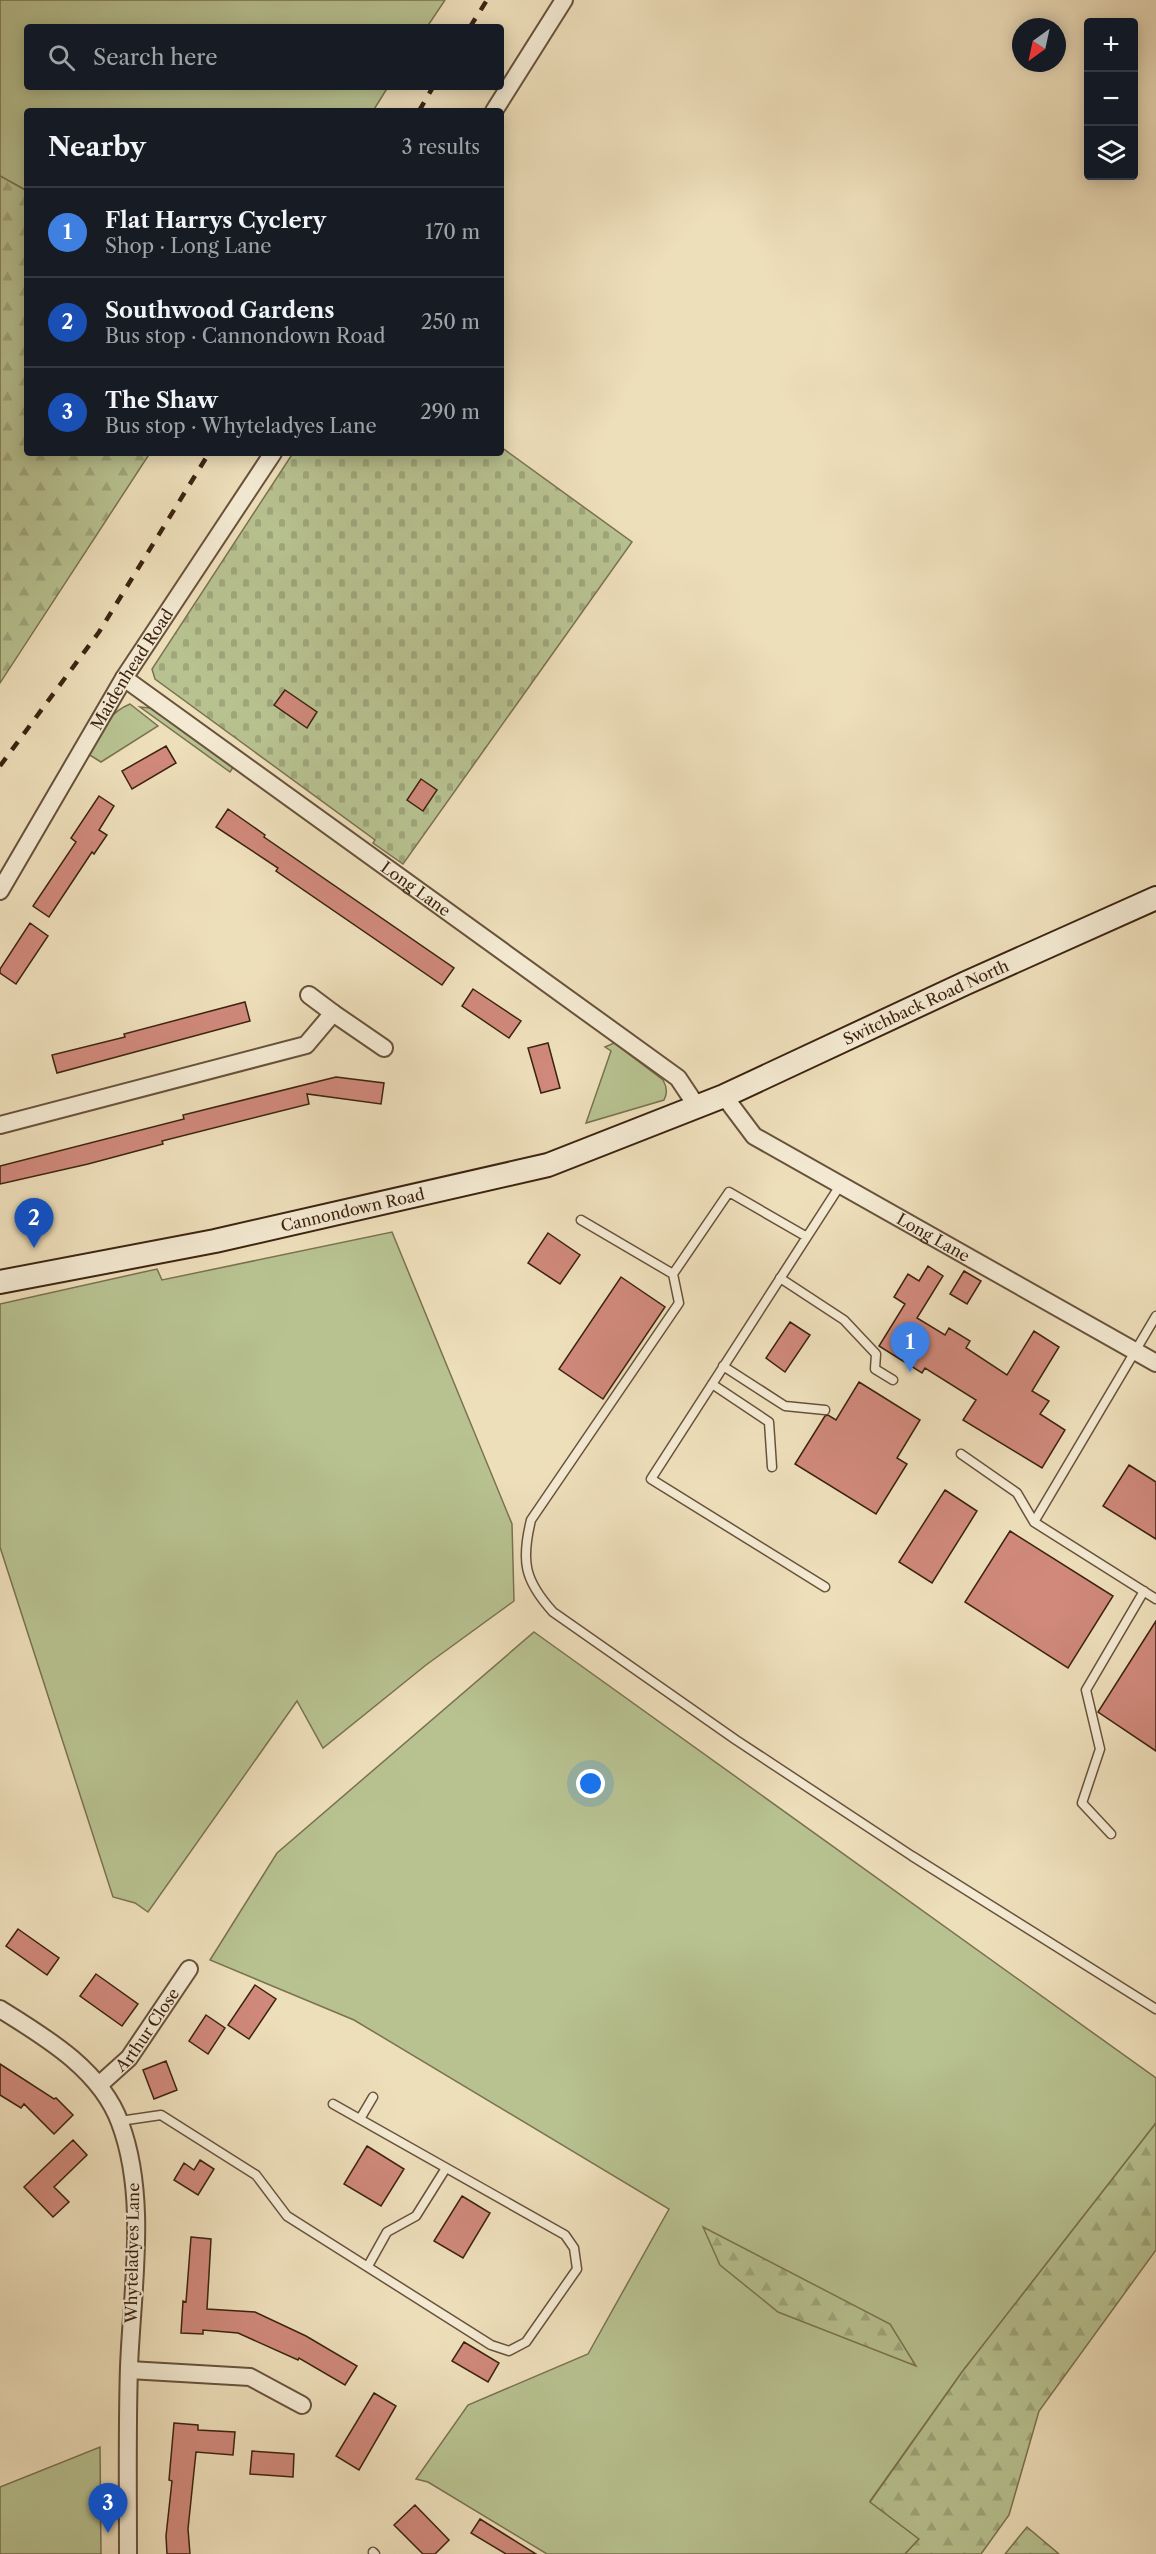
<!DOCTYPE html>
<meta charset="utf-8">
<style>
:root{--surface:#171b24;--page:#242831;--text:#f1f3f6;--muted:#9ea1a6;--line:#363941;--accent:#0f766e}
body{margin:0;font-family:"Libre Caslon Text",serif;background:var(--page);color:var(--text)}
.controls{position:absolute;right:18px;top:18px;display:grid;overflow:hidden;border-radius:6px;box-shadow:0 3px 15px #0003}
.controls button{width:54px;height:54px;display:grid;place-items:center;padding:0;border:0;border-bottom:2px solid var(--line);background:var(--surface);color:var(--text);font:30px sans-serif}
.compass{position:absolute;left:1012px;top:18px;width:54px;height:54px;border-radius:50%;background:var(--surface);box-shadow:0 3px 15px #0003;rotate:213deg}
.you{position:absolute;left:591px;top:1784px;width:21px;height:21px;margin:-15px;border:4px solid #fff;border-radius:50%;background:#1a73e8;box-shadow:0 0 0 9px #1a73e833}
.badge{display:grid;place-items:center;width:39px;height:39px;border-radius:50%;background:var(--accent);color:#fff;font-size:20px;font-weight:700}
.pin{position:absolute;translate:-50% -50px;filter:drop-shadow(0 2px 3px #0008)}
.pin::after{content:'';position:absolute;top:32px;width:21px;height:18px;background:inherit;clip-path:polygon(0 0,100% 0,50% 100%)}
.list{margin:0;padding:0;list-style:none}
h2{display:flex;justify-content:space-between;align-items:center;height:78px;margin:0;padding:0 24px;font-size:26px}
h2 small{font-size:20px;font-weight:400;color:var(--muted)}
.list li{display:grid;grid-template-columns:39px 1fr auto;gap:18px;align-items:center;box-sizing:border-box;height:90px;padding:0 24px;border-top:2px solid var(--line)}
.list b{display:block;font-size:22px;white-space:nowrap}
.list p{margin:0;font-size:20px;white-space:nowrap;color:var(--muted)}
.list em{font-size:20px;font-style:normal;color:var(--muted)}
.icon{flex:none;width:33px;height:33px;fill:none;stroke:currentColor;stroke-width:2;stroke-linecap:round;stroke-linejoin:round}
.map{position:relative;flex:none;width:1156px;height:2554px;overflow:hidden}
.search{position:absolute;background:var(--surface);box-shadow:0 3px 15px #0003;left:24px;top:24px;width:480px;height:66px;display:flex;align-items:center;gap:15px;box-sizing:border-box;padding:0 21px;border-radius:6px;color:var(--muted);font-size:22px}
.panel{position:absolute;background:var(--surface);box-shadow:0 3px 15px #0003;left:24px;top:108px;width:480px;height:348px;border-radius:6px}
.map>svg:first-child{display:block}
</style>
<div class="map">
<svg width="1156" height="2554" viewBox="0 0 1156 2554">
<defs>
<pattern id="forest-firs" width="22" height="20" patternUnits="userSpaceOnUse" patternTransform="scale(1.5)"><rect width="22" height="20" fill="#b8c291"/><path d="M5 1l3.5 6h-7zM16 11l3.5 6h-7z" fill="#9fa67c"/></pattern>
<pattern id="cemetery-stones" width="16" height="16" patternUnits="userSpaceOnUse" patternTransform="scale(1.5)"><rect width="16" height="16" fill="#b8c291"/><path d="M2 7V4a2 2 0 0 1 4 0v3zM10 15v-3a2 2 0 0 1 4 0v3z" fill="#9fa67c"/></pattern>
</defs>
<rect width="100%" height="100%" fill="#eedfbb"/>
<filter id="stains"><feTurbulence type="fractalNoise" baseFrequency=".00333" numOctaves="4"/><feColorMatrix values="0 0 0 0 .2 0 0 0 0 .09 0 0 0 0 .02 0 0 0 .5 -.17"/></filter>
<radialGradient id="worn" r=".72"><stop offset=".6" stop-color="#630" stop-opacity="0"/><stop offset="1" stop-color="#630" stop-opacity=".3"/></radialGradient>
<path fill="#b8c291" stroke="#7a7250" stroke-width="1.5" d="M 0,0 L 445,0 L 427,27 L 27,27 L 27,87 L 388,87 L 373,111 L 27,111 L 27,191 L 0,176 Z
M 130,704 L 158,726 L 101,762 L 88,754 C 101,732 106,714 130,704 Z
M 140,707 L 150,708 L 234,766 L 230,772 Z
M 614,1043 L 663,1080 C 667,1087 668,1093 664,1100 L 586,1123 L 611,1051 L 605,1047 Z
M 392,1232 L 512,1524 L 514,1601 L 426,1665 L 323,1748 L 297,1701 L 148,1912 L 135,1903 L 113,1897 L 0,1547 L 0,1304 L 157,1269 L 162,1280 Z
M 534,1632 L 1156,2078 L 1156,2123 L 962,2372 L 870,2501 L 919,2539 L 905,2554 L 547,2554 L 428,2482 L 416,2479 L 468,2405 L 588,2354 L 669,2209 L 354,2020 L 210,1960 L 277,1853 Z
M 100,2447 L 101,2554 L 0,2554 L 0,2487 Z"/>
<path fill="url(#forest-firs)" stroke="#7a7250" stroke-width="1.5" d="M 0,176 L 27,191 L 27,453 L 150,453 L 0,683 Z
M 1156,2123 L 1156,2250 L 1039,2411 L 1009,2515 L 981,2554 L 905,2554 L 919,2539 L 870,2502 L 962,2372 Z
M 703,2227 L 890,2324 L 916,2366 L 778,2312 L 720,2265 Z
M 1027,2527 L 1059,2554 L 1005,2554 Z"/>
<path fill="url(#cemetery-stones)" stroke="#7a7250" stroke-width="1.5" d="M 501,447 L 632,542 L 403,864 L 373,843 L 375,840 L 155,679 L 152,669 L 293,453 L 501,453 Z"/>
<path fill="#d0897b" stroke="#3c2310" stroke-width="1.5" d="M 285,690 L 317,712 L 307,728 L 274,705 Z
M 166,746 L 176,763 L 132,789 L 122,771 Z
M 421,779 L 437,790 L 423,811 L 407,800 Z
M 99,796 L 114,806 L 99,830 L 107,835 L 94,854 L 92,852 L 49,917 L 33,906 L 76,842 L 71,838 Z
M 228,809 L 265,835 L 264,837 L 454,968 L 442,985 L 276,871 L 278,868 L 216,827 Z
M 30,923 L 48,936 L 16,984 L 0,973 L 0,969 Z
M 473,989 L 521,1021 L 509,1038 L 462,1006 Z
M 245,1002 L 250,1021 L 57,1073 L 52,1055 L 125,1037 L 124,1034 Z
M 548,1043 L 560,1088 L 541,1093 L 528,1048 Z
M 336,1077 L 384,1083 L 381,1104 L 307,1094 L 309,1104 L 162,1141 L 163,1144 L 88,1164 L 0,1184 L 0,1166 L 184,1119 L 183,1115 Z
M 548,1233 L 580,1255 L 560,1284 L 528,1263 Z
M 928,1266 L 943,1276 L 917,1318 L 945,1335 L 949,1328 L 970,1341 L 966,1348 L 1007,1375 L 1034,1331 L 1059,1347 L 1032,1391 L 1049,1401 L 1040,1414 L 1065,1430 L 1042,1468 L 963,1420 L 976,1400 L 925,1368 L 922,1373 L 879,1346 L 905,1304 L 894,1297 L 908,1274 L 919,1281 Z
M 964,1271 L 981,1281 L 967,1304 L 950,1294 Z
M 621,1277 L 665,1307 L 603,1399 L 559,1369 Z
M 790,1322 L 810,1335 L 785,1372 L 766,1358 Z
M 859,1382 L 920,1420 L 897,1458 L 907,1464 L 876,1514 L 795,1464 L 825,1416 L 828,1415 L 836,1420 Z
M 1129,1465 L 1156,1482 L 1156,1539 L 1103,1506 Z
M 945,1490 L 977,1511 L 932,1583 L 899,1562 Z
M 1010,1531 L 1113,1596 L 1068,1668 L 965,1602 Z
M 1156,1621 L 1156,1751 L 1098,1712 Z
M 18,1929 L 59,1958 L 47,1975 L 6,1946 Z
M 96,1974 L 138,2004 L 122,2026 L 80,1996 Z
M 255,1985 L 276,1999 L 249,2039 L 228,2025 Z
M 206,2015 L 225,2028 L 208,2054 L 189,2041 Z
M 166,2061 L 177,2090 L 154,2099 L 143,2070 Z
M 0,2064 L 54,2099 L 56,2098 L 73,2115 L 54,2134 L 24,2104 L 21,2108 L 0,2095 Z
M 73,2140 L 87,2155 L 54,2187 L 69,2202 L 53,2217 L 24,2187 Z
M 367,2146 L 404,2169 L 381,2206 L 344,2184 Z
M 200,2160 L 214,2169 L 198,2195 L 174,2180 L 184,2163 L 194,2170 Z
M 462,2196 L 490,2213 L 463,2258 L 434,2241 Z
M 191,2237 L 211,2239 L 207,2309 L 255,2312 L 306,2336 L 357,2366 L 345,2385 L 299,2358 L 298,2360 L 238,2333 L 203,2330 L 203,2334 L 181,2333 L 183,2301 L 186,2302 Z
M 464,2342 L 499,2363 L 488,2382 L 452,2361 Z
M 374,2393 L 396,2406 L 359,2470 L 336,2456 Z
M 174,2423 L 198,2425 L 198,2430 L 235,2432 L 233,2455 L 196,2452 L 188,2529 L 190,2554 L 167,2554 L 166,2536 L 172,2481 L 169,2480 Z
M 252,2451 L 294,2454 L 293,2477 L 250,2474 Z
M 415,2505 L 449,2540 L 435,2554 L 423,2554 L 394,2525 Z
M 480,2519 L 536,2554 L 506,2554 L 471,2533 Z"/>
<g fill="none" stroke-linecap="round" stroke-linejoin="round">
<defs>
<path id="service" d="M 581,1220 L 673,1274 L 729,1192 L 807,1237
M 673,1274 L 679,1303 L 531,1520 C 521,1561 524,1580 553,1612 L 736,1740 L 912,1856 L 1156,2009
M 780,1278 L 844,1320 L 876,1354 L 875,1369 L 893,1380
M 1156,1316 L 1034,1522 L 1156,1599
M 723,1366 L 785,1406 L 825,1410
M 712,1384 L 769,1422 L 772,1467
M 961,1454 L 1017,1493 L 1034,1522
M 825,1587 L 651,1479 L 841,1184
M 1111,1834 L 1082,1803 L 1100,1749 L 1086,1690 L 1144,1591
M 360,2119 L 373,2097
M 120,2121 L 161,2115 L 256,2175 L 287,2216 L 491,2345 L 509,2351 L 526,2342 L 577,2269 L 574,2248 L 565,2235 L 333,2104
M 368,2266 L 387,2232 L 416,2216 L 446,2168
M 373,2552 L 375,2554"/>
<g id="minor">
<path d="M 494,111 L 564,0"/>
<path id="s1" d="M 124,678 L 678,1078 L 698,1108"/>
<path id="s2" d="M 0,891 L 124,678 L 273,453"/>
<path d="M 309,995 L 333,1013"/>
<path id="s3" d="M 724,1096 L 754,1136 L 1156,1363"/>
<path d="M 0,1125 L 306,1045 L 333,1013 L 384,1048"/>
<path d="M 0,2009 C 45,2037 101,2070 120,2123 C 148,2197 132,2289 129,2367 C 127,2429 128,2492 128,2554"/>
<path id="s4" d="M 99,2085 L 129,2058 L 189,1969"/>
<path d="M 129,2370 L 250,2377 L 302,2405"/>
</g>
<g id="secondary">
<path id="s5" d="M 0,1282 L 215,1241 L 548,1165 L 724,1096 L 966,983 L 1156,898"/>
</g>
</defs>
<use href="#service" stroke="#68523b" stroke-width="11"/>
<use href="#minor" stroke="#68523b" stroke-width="20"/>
<use href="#secondary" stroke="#3c2310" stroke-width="26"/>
<use href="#service" stroke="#f4ead3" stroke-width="8"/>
<use href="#minor" stroke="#f4ead3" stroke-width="16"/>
<use href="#secondary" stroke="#f4ead3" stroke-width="22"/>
<path stroke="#3c2310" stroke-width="4.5" stroke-dasharray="10 10" stroke-linecap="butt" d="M 470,27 L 487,0
M 419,111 L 433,87
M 0,766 L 99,632 L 209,453"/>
</g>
<g text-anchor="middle" stroke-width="4.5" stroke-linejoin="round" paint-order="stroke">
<g font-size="16" fill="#3c2310" stroke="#f4ead3">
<text dy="6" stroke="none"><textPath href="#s2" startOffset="258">Maidenhead Road</textPath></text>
<text dy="6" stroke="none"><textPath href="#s1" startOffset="360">Long Lane</textPath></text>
<text dy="6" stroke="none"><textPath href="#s5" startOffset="972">Switchback Road North</textPath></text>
<text dy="6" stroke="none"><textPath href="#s5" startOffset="360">Cannondown Road</textPath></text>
<text dy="6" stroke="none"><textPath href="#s3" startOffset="256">Long Lane</textPath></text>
<text dy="6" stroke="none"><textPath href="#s4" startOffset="74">Arthur Close</textPath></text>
<text transform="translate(132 2253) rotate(-89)" y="6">Whyteladyes Lane</text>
</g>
</g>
<rect width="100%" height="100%" filter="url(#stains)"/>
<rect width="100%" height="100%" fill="url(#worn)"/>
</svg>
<div class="controls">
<button>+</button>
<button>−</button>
<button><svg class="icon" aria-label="layers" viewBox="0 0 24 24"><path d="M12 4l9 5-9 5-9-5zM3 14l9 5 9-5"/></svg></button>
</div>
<svg class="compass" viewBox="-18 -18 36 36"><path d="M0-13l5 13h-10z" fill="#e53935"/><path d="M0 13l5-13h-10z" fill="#9ea1a6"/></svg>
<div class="you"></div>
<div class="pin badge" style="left:910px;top:1372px;background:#3f7fe0">1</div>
<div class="pin badge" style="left:34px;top:1248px;background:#1a4fb4">2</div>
<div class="pin badge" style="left:108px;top:2533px;background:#1a4fb4">3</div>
<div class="search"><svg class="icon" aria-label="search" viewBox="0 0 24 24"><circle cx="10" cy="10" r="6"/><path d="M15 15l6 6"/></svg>Search here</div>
<section class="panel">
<h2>Nearby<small>3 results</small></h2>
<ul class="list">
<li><span class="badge" style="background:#3f7fe0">1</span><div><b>Flat Harrys Cyclery</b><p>Shop · Long Lane</p></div><em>170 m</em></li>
<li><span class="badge" style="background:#1a4fb4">2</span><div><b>Southwood Gardens</b><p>Bus stop · Cannondown Road</p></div><em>250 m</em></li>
<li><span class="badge" style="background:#1a4fb4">3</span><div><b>The Shaw</b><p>Bus stop · Whyteladyes Lane</p></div><em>290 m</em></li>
</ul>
</section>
</div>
